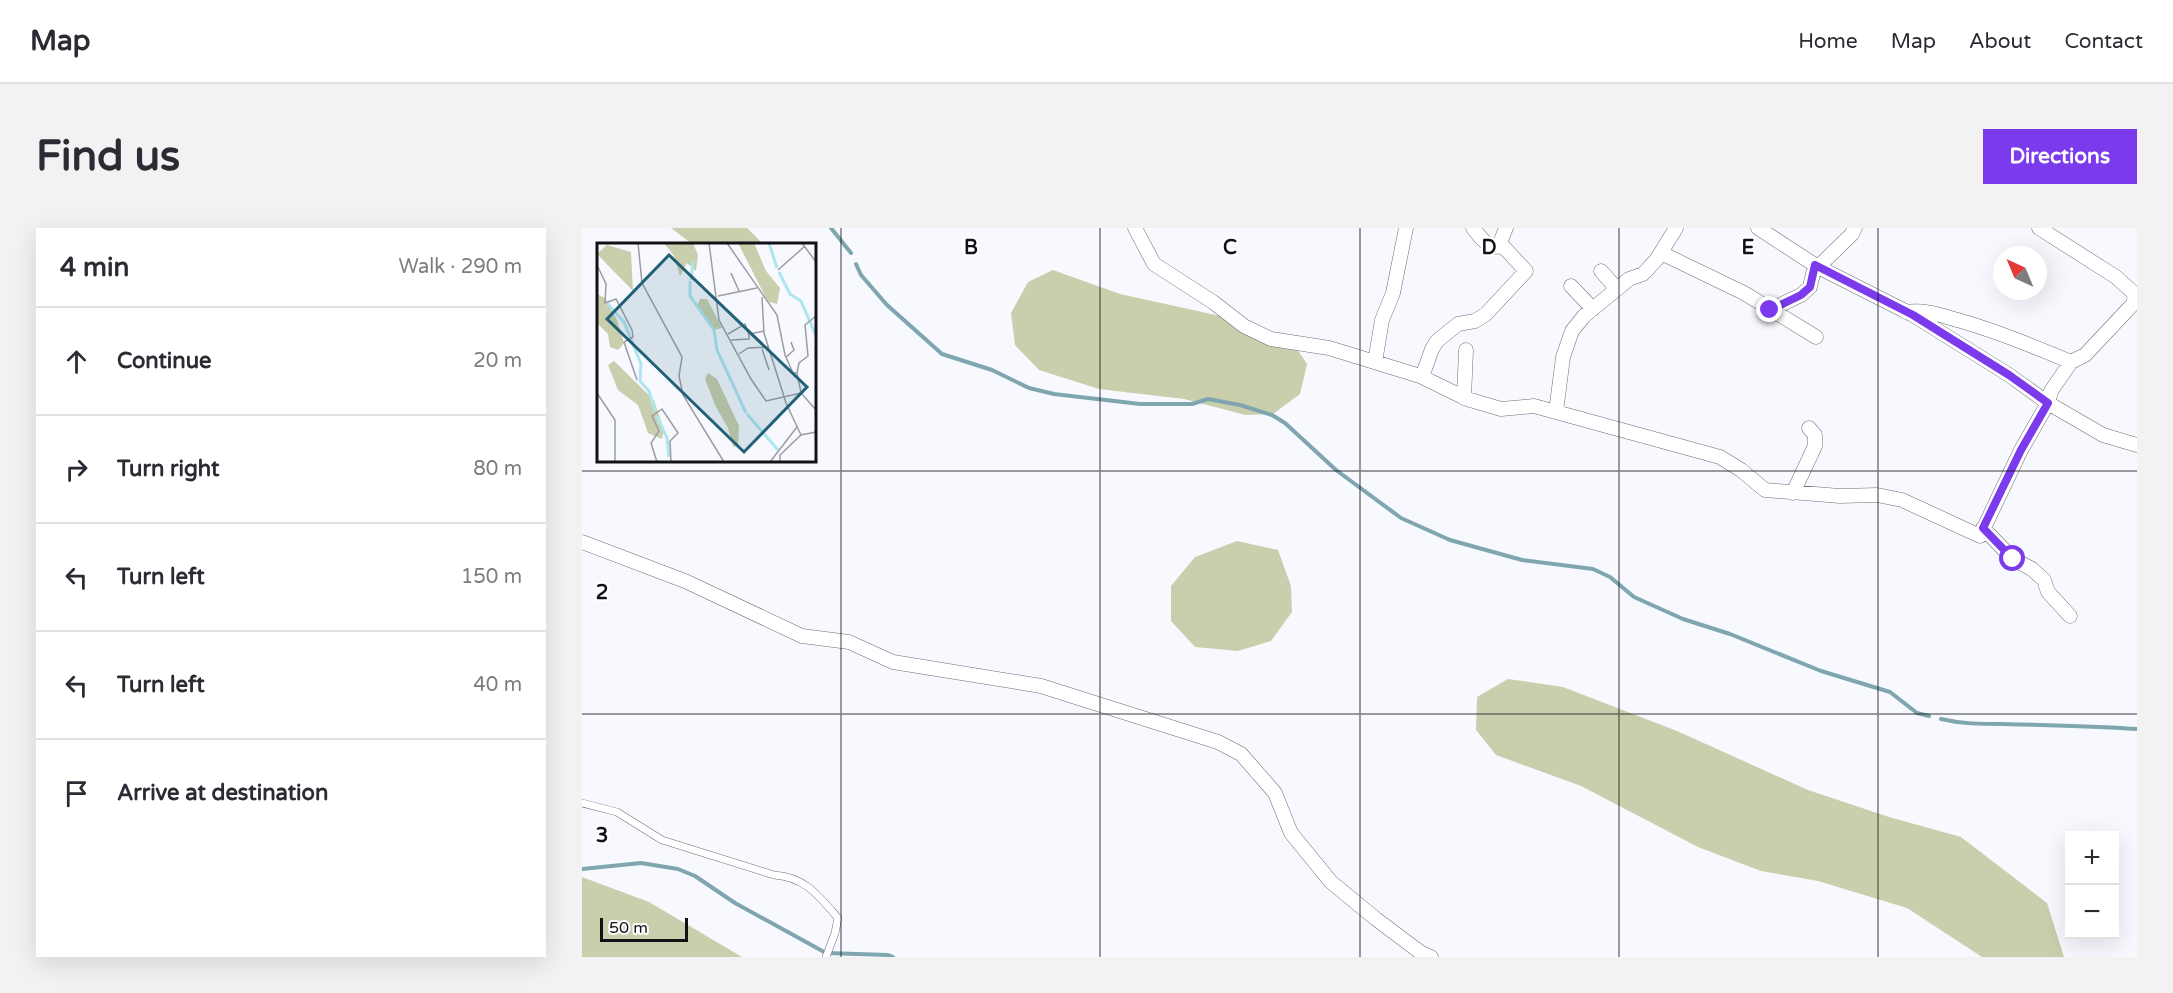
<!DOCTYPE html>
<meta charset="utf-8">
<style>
:root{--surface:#fff;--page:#f2f2f3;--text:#2b2b33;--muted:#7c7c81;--line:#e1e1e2;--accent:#7c3aed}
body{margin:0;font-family:"Varela Round",sans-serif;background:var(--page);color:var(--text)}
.controls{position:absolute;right:18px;bottom:18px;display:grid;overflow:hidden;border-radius:0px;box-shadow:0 6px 24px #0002}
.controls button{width:54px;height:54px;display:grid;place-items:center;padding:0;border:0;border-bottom:2px solid var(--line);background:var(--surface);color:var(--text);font:30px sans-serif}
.compass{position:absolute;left:1411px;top:18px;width:54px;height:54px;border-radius:50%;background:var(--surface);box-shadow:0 6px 24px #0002;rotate:316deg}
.scale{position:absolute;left:18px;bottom:15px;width:88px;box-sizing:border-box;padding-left:6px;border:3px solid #121216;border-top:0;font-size:16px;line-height:21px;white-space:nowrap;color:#121216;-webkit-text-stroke:4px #fff;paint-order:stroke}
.stop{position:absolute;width:18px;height:18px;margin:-14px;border:4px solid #7c3aed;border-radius:50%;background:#fff}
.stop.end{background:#7c3aed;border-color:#fff;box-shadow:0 2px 6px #0008}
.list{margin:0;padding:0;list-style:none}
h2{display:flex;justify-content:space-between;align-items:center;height:78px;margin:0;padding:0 24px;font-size:26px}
h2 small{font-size:20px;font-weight:400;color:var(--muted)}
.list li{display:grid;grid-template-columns:39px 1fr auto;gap:18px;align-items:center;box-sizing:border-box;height:108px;padding:0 24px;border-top:2px solid var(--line)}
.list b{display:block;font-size:22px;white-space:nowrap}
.list em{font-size:20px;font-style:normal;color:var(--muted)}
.icon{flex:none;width:33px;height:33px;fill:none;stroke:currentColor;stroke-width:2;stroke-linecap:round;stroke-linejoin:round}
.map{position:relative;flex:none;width:1555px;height:729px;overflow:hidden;border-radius:0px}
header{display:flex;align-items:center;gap:36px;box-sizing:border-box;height:84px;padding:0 30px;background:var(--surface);border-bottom:2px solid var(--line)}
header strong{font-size:28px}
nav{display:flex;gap:33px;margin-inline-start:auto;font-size:21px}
.intro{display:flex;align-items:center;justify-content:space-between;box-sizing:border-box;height:144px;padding:0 36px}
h1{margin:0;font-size:42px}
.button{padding:15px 27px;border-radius:0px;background:var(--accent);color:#fff;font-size:21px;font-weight:700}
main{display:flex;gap:36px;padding:0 36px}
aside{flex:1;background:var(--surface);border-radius:0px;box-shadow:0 6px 24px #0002}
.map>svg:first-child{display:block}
</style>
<header>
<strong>Map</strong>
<nav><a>Home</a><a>Map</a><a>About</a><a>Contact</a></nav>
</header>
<div class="intro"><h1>Find us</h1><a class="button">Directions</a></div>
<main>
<aside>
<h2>4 min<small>Walk · 290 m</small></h2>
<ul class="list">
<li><svg class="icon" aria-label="ahead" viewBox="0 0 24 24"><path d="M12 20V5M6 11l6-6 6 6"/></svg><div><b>Continue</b></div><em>20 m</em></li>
<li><svg class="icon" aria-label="right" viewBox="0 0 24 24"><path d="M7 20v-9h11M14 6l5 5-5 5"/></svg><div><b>Turn right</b></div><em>80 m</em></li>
<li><svg class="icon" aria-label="left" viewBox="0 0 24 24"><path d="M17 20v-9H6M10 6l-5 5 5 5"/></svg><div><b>Turn left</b></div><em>150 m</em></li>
<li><svg class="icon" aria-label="left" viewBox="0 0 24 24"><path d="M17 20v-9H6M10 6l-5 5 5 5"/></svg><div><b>Turn left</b></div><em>40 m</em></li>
<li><svg class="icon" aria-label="arrive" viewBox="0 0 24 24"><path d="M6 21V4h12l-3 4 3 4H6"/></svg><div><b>Arrive at destination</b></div></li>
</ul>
</aside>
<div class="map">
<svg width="1555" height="729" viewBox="0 0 1555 729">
<rect width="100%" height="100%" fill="#f7f9ff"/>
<path fill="#c9cfac" d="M 89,0 L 165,0 L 181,16 L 110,16 Z
M 471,42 L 538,66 L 652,91 L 711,115 L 725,136 L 718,166 L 691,186 L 664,187 L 602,171 L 517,161 L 457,142 L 433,117 L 429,85 L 446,54 Z
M 655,313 L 696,322 L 709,358 L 710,384 L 689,413 L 656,423 L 613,419 L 589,393 L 589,358 L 613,329 Z
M 926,451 L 981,459 L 1095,503 L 1226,562 L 1307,589 L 1379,609 L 1465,675 L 1482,729 L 1400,729 L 1325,680 L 1236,653 L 1179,643 L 1116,619 L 999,558 L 914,527 L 894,502 L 895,469 Z
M 0,649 L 67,674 L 160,729 L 0,729 Z"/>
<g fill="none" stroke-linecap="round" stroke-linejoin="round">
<path stroke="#7fa6af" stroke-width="4" d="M 249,0 L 269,25
M 274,36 L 279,47 L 305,77 L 360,126 L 410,142 L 447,160 L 472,166 L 558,176 L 610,176 L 626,171 L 658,177 L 690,187 L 703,195 L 754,242 L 819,290 L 868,312 L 940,332 L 1011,341 L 1028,349 L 1052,369 L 1101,391 L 1148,406 L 1239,443 L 1308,464 L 1335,485 L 1347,488
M 1359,491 C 1380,496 1399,496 1420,496 C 1465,497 1510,498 1555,501
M 0,641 L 59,635 L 96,641 L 113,648 L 153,675 L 244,725 L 306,727 L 311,729"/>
<defs>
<path id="service" d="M 0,575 L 35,584 L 80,612 L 192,647 C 223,649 236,667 256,690 L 253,705 L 244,729"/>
<path id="minor" d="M 553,0 L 572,36 L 631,74 L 662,98 L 689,111 L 747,120 L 838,148 L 885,171 L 919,181 L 952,178 L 1138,229 L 1159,242 L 1183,262 L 1258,268 L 1295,267 L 1320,272 L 1398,308 L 1439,222 L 1466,175 L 1469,163 L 1489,134 L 1503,127 L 1551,76 L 1553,68
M 891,0 C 900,11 906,22 921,18
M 1176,0 L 1236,39 L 1331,87 L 1427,147 L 1466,175 L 1521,207 L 1555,217
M 1457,0 L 1534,49 L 1555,68
M 1079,25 L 1162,65 L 1234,109
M 1236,39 L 1270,6 L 1273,0
M 1019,43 L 1035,61
M 989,58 L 1011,81
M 1188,82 L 1219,67 L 1228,59 L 1233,37
M 1324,84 C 1344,81 1360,88 1379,93 C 1417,104 1453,119 1489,134
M 793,134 L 800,92 L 811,65 L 824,0
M 840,149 L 850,121 L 855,113 L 876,96 L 893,93 L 904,86 L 944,43 L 918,15 L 924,0
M 882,170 L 884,122
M 974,184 L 981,129 L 990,103 L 1002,88 L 1035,61 L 1047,51 L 1061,46 L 1075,31 L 1094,0
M 1211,265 L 1233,218 L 1233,207 L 1227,200
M 1401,300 L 1431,331 L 1450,341 L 1462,352 L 1466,364 L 1488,388
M 0,314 L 103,353 L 220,408 L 267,414 L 311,434 L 459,458 L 636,514 L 659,526 L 693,565 L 709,605 L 749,654 L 794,691 L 838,724 L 849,729"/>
</defs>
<use href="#service" stroke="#6d6f78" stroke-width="8"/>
<use href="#minor" stroke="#6d6f78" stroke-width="15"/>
<use href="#service" stroke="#fff" stroke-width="7"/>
<use href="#minor" stroke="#fff" stroke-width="14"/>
</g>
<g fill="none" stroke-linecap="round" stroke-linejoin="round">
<path stroke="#7c3aed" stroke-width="8" d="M 1188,82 L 1219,67 L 1228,59 L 1233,37 L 1331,87 L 1427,147 L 1466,175 L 1439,222 L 1401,300 L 1431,331"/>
</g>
<path fill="none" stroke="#121216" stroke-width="1.5" stroke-opacity="0.55" d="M 259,0 L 259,729M 518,0 L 518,729M 778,0 L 778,729M 1037,0 L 1037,729M 1296,0 L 1296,729M 0,243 L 1555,243M 0,486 L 1555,486"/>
<g transform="translate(15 15)">
<rect width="219" height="219" fill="#f7f9ff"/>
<path d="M 67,0 L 96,0 L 101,12 L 99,28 L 90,20 L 83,33 L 77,13 ZM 141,0 L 157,0 L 169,28 L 183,45 L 180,61 L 172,59 L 168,53 ZM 10,2 L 34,9 L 36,48 L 0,11 ZM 0,51 L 8,55 L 20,77 L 27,100 L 21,107 L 13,104 L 11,91 L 0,80 ZM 103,56 L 110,56 L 125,85 L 117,87 L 104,70 L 100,63 ZM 17,118 L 57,157 L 67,187 L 65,196 L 51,190 L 41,162 L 21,147 L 11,122 ZM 111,130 L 120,136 L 142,183 L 141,203 L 136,204 L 131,185 L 118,162 L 108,136 Z" fill="#c9cfac"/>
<path fill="none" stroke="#aee6f0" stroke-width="3" d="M 172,0 L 180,25M 182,29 L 193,51 L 204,58 L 219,93M 94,37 L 96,18M 93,38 L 93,53 L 117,87 L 120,107 L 149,170M 10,60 L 27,79 L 44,121 L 43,138 L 52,148 L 58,168M 150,171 L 181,207M 60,173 L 70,195 L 72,214"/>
<path fill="none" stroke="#9b9da2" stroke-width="1.5" d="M 41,0 L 45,40 L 85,114 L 82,133 L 86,152 L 127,219M 112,0 L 122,77 L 154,136 L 169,158 L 204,150M 130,0 L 180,72 L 188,112 L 196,130 L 200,130M 205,0 L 219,19M 0,22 L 9,41 L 8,60 L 19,56 L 35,87 L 36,94 L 27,99 L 40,137M 181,27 L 208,3M 134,30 L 142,48M 121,53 L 160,45M 165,54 L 167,90 L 189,160 L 204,192M 219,73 L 208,82 L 211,113 L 202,120 L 200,130 L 204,150 L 219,167M 131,91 L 148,81 L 152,92M 134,97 L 152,96 L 152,91 L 167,88M 165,106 L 172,127M 142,111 L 151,105 L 172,104M 189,114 L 197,107 L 194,99M 0,150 L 18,177 L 18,219M 60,219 L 54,200 L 62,188 L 55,173 L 65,166 L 81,190 L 73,198 L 74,219M 173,219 L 200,184M 183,219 L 183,212 L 204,192 L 219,189"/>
<path fill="#216176" fill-opacity="0.15" stroke="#216176" stroke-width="3" d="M 72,12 L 210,144 L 147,209 L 10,76 Z"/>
<rect width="219" height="219" fill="none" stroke="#121216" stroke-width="3"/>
</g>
<g font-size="20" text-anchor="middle" font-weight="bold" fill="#121216" stroke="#fff" stroke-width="4.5" stroke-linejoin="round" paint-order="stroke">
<text x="389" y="26">B</text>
<text x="648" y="26">C</text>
<text x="907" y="26">D</text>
<text x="1166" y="26">E</text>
<text x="20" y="371">2</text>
<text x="20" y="614">3</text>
</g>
</svg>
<div class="controls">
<button>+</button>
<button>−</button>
</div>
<svg class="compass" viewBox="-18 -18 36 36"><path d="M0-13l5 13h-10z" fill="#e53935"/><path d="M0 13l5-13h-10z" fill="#7c7c81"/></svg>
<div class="scale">50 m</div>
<div class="stop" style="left:1431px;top:331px"></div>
<div class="stop end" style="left:1188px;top:82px"></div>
</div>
</main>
